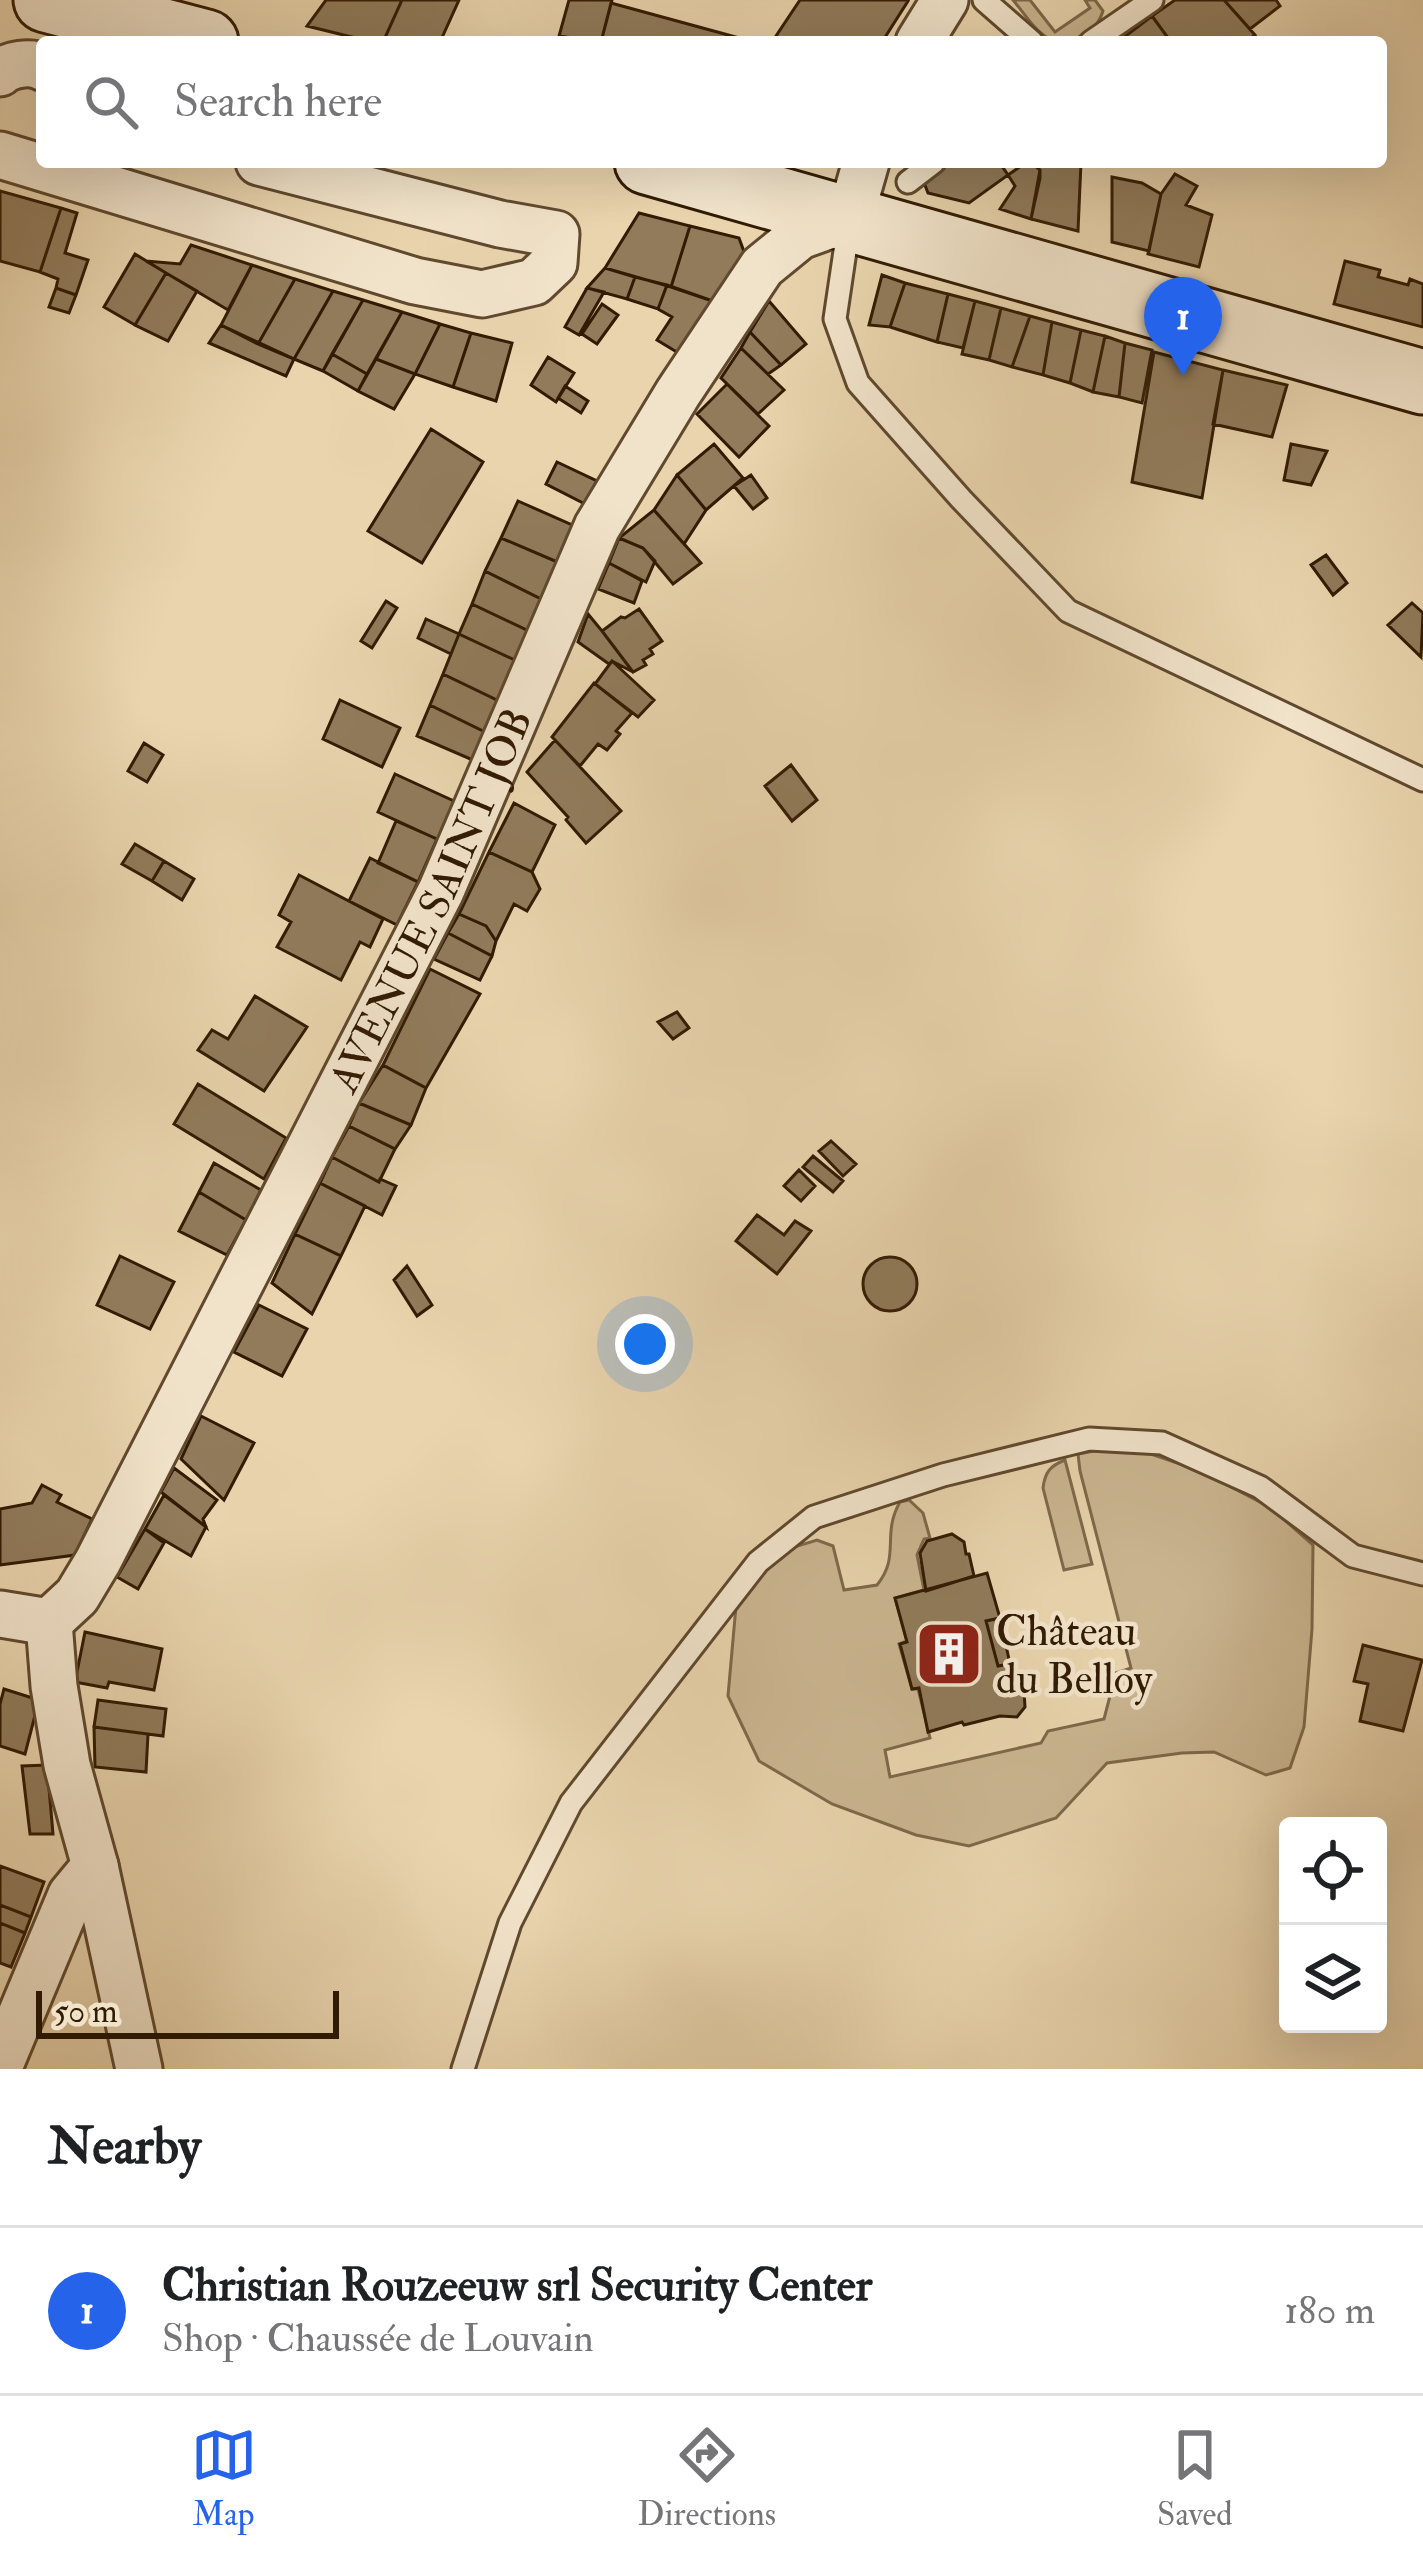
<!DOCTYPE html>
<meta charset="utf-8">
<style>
:root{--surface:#fff;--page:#f2f2f2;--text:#202124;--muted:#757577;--line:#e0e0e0;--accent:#2563eb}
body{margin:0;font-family:"IM FELL Double Pica",serif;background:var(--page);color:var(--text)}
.controls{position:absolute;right:36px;bottom:36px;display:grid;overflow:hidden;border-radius:12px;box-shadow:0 12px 48px #0002}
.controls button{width:108px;height:108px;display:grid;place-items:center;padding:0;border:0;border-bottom:3px solid var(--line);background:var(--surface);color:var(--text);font:60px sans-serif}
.scale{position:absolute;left:36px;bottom:30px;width:303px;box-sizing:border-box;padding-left:12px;border:6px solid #321b03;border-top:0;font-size:33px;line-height:42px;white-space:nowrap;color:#321b03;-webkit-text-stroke:9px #f1e3ca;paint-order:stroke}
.you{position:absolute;left:645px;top:1344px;width:42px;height:42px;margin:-30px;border:9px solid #fff;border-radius:50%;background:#1a73e8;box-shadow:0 0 0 18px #1a73e833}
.badge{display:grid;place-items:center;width:78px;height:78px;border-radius:50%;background:var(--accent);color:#fff;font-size:39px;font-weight:700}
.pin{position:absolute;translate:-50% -99px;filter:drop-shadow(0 3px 6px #0008)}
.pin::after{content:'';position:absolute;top:63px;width:42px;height:36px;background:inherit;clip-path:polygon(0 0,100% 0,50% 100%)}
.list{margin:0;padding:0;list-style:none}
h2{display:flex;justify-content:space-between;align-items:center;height:156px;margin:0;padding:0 48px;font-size:51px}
h2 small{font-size:39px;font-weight:400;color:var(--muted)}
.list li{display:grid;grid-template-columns:78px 1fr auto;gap:36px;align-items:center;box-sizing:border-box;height:168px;padding:0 48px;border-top:3px solid var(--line)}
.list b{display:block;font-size:45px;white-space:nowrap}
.list p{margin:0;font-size:39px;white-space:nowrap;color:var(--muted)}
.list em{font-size:39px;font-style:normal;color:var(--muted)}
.icon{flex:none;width:66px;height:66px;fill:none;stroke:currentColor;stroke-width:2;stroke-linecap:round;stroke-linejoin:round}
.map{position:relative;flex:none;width:1423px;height:2069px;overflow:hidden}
.search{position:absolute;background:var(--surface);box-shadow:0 12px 48px #0002;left:36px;right:36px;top:36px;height:132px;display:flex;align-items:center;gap:30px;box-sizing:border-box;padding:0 42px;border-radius:12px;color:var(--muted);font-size:45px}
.sheet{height:324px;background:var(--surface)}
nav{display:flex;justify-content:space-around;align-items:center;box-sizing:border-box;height:168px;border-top:3px solid var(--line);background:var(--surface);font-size:33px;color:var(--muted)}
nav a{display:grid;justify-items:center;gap:6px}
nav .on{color:var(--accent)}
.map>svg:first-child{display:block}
</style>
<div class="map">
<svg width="1423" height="2069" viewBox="0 0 1423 2069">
<rect width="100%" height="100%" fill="#e9d4ad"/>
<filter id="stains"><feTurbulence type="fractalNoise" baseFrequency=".00167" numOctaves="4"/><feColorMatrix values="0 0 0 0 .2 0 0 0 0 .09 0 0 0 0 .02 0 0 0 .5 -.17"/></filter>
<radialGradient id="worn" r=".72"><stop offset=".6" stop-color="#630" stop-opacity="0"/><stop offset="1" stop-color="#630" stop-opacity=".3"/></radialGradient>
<path fill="#cab590" stroke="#7e684a" stroke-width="3" d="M 1013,0 L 1030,0 L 1055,32 L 1090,8 L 1085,0 L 1095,0 L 1103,11 C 1099,23 1095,27 1084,34 C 1048,56 1034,25 1013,0 Z
M 1105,1449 L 1145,1452 L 1201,1471 L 1271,1508 L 1313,1545 L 1312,1629 L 1304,1727 L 1290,1768 L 1266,1775 L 1214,1752 L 1182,1753 L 1107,1763 L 1056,1818 L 969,1846 L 916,1835 L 832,1804 L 759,1761 L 728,1696 L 736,1606 L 755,1574 L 781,1551 L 817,1540 L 833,1546 L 844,1590 L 877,1585 C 901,1556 881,1535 900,1502 L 909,1500 L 923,1513 L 930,1538 L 924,1539 L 917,1555 L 924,1590 L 895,1598 L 907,1641 L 899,1644 L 912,1689 L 918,1689 L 930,1738 L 885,1750 L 890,1777 L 1041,1743 L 1048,1731 L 1104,1719 L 1116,1673 L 1131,1668 L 1080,1471 L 1078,1454 Z
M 1065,1460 L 1092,1564 L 1064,1570 L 1043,1488 C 1045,1472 1050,1466 1065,1460 Z"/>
<path fill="#917b5b" stroke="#321b03" stroke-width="3" d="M 326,0 L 402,0 L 383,42 L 372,42 L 307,26 Z
M 402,0 L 459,0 L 440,42 L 383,42 Z
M 569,0 L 612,0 L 601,42 L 559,36 Z
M 800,0 L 906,0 L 908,1 L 882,42 L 772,42 Z
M 1175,0 L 1224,0 L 1255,35 L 1245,42 L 1171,42 L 1152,16 Z
M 1224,0 L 1276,0 L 1280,6 L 1250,29 Z
M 611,3 L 754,42 L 601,42 Z
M 1152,16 L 1171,42 L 1120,42 L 1119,41 Z
M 949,162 L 999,162 L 1008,175 L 969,203 L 928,193 L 923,180 Z
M 1027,162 L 1033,162 L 1040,170 L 1031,219 L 1000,209 L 1015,186 L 1008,175 Z
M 1036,162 L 1081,162 L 1078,231 L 1031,219 L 1040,178 L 1040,170 L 1033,164 Z
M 1175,174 L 1197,186 L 1186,205 L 1212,215 L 1199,267 L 1148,254 L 1161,194 Z
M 1112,177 L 1142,183 L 1161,194 L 1149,251 L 1112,242 Z
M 0,191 L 61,208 L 40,272 L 0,261 Z
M 61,208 L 77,213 L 65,253 L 88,260 L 76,295 L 56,288 L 58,279 L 40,272 Z
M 639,213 L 690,226 L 671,287 L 605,268 Z
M 690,226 L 739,238 L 746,257 L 715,302 L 671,287 Z
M 191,245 L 252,265 L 228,310 L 146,261 L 180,264 Z
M 135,254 L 166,273 L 135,325 L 104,307 Z
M 1345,261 L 1380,270 L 1378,277 L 1408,285 L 1410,279 L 1423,284 L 1423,327 L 1334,304 Z
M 252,265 L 295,279 L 258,344 L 221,325 Z
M 605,268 L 635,277 L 627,299 L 587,288 Z
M 166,273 L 197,291 L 168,341 L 135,325 Z
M 882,275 L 905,283 L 890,327 L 869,325 Z
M 635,277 L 667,285 L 658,309 L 627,299 Z
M 295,279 L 333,291 L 294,359 L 258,344 Z
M 905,283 L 948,294 L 937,342 L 890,327 Z
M 667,285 L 713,301 L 680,354 L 657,340 L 672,317 L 658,309 Z
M 56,288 L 76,295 L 69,313 L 49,307 Z
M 587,288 L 604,292 L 579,335 L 565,327 Z
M 333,291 L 363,300 L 323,371 L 294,359 Z
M 948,294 L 975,301 L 963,348 L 937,342 Z
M 363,300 L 402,312 L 367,374 L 332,354 Z
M 769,301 L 806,344 L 781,365 L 750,332 Z
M 975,301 L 1001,308 L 989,360 L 962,354 Z
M 602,304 L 618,315 L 597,344 L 582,334 Z
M 1001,308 L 1030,316 L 1012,367 L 989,360 Z
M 402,312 L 440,324 L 415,374 L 376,359 Z
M 1030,316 L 1052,322 L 1043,375 L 1012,367 Z
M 1052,322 L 1081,330 L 1070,383 L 1043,375 Z
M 440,324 L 471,333 L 453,387 L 415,374 Z
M 221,325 L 294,359 L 286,376 L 209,343 Z
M 1081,330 L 1105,336 L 1093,392 L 1070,383 Z
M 750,332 L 781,365 L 768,374 L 741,348 Z
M 471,333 L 512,343 L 496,401 L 453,387 Z
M 1105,336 L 1125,343 L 1119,397 L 1093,392 Z
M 1125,343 L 1152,350 L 1142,403 L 1119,397 Z
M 741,348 L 784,390 L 758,414 L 721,378 Z
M 1154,352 L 1223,370 L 1202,498 L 1132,482 Z
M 332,354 L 367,374 L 358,391 L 323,371 Z
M 548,357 L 574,373 L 556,402 L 531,385 Z
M 376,359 L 415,374 L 394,409 L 358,391 Z
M 1223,370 L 1287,385 L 1272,437 L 1213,424 Z
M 727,384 L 769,426 L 739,457 L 697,414 Z
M 565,386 L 588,401 L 581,413 L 558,398 Z
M 431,429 L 483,462 L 422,563 L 368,531 Z
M 714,444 L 743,478 L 706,510 L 677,475 Z
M 1291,444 L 1327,451 L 1311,485 L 1284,480 Z
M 557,462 L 597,481 L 585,504 L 546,484 Z
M 677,475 L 706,510 L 684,544 L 654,510 Z
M 751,475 L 767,498 L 753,509 L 734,486 Z
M 518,501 L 579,528 L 562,564 L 501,538 Z
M 654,510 L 701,563 L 673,584 L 643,548 L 619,538 Z
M 501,538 L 562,564 L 547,602 L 485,571 Z
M 619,538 L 643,548 L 655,561 L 646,582 L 609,563 Z
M 1326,555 L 1347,583 L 1333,595 L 1311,565 Z
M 609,563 L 642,581 L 634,603 L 598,589 Z
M 485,571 L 547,602 L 533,633 L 472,604 Z
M 386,601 L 397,608 L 372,648 L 361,641 Z
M 1412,603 L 1423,613 L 1421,657 L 1388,625 Z
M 472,604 L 533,633 L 519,662 L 459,634 Z
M 639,609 L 662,641 L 650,649 L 653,654 L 643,660 L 646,665 L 633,672 L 602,631 L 621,617 L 625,618 Z
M 588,614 L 602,631 L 633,672 L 612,661 L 609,664 L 578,642 Z
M 426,619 L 459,634 L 451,654 L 418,638 Z
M 459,634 L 519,662 L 501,702 L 443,674 Z
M 612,661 L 654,700 L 638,717 L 595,684 Z
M 443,674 L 501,702 L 487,733 L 430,705 Z
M 594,683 L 632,713 L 616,731 L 620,734 L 607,750 L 598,744 L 580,766 L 552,737 Z
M 340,700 L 400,728 L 382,767 L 323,739 Z
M 430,705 L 487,733 L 475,761 L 417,736 Z
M 555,740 L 621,811 L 586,843 L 566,820 L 568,817 L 527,772 Z
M 144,743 L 163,755 L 147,782 L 128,771 Z
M 791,765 L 817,800 L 792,821 L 765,786 Z
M 395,774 L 456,802 L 439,840 L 378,812 Z
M 514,803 L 555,825 L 532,872 L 489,852 Z
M 396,821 L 437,839 L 418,882 L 378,863 Z
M 135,844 L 164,861 L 152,881 L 122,864 Z
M 489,852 L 532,872 L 540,889 L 527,911 L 514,904 L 496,941 L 486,926 L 459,914 Z
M 370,858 L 418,882 L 397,925 L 349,901 Z
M 164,861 L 194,879 L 182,900 L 152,881 Z
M 299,875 L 383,919 L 370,947 L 360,942 L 341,980 L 277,947 L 291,922 L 279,915 Z
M 459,914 L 486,926 L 496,941 L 492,956 L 448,933 Z
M 448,933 L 492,956 L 480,980 L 434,959 Z
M 430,969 L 480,994 L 426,1088 L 383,1065 Z
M 255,996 L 307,1027 L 264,1091 L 198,1050 L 212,1030 L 228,1039 Z
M 677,1012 L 689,1028 L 673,1039 L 658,1022 Z
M 383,1065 L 426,1088 L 411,1125 L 359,1103 Z
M 198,1084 L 286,1138 L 264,1179 L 174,1124 Z
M 359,1103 L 411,1125 L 395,1149 L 349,1126 Z
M 349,1126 L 395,1149 L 379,1182 L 332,1157 Z
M 831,1141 L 856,1164 L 843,1176 L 819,1151 Z
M 813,1156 L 843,1181 L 833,1192 L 803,1167 Z
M 332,1157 L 379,1182 L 380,1179 L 396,1186 L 382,1215 L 320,1183 Z
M 214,1163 L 261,1190 L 246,1220 L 199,1192 Z
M 799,1170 L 815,1186 L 801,1201 L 784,1186 Z
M 320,1183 L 365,1206 L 341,1256 L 295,1234 Z
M 199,1192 L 246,1220 L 227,1255 L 179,1231 Z
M 757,1215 L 784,1235 L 795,1221 L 811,1231 L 777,1274 L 736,1241 Z
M 295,1234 L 341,1256 L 312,1314 L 272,1283 Z
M 120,1256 L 174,1282 L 150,1329 L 97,1305 Z
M863 1284a27 27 0 1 1 54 0a27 27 0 1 1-54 0Z
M 407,1266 L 432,1305 L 417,1316 L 394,1280 Z
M 259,1305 L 307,1329 L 282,1376 L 234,1352 Z
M 201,1416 L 254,1443 L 224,1500 L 181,1459 Z
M 174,1468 L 217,1500 L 203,1519 L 206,1527 L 161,1492 Z
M 42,1485 L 61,1495 L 57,1502 L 92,1519 L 75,1555 L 0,1565 L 0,1509 L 32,1503 Z
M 164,1495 L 206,1527 L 191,1556 L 145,1529 Z
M 145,1529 L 164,1543 L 138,1589 L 117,1577 Z
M 952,1534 L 964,1542 L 966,1554 L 969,1554 L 974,1576 L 926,1591 L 920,1553 L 927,1541 Z
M 987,1573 L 1000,1618 L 986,1621 L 998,1666 L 1010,1664 L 1016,1684 L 1024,1691 L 1025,1707 L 1017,1717 L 1000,1716 L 964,1725 L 962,1722 L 928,1732 L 919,1688 L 912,1689 L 900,1644 L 907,1642 L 895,1598 Z
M 1000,1618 L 1010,1664 L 998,1666 L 986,1621 Z
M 85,1632 L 162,1649 L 154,1690 L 109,1682 L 107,1688 L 75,1682 Z
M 1363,1645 L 1422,1660 L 1403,1731 L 1360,1721 L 1368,1684 L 1354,1681 Z
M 4,1689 L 39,1700 L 25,1754 L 0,1746 L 0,1704 Z
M 98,1700 L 166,1709 L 163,1736 L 94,1727 Z
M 94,1727 L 148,1734 L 146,1772 L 95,1767 Z
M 47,1765 L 53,1834 L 30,1834 L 22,1766 Z
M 0,1866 L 44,1882 L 31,1917 L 0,1905 Z
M 0,1905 L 31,1917 L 25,1933 L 0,1923 Z
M 0,1923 L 25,1933 L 11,1967 L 0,1963 Z"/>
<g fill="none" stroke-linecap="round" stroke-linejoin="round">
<defs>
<path id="lane" d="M 984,0 L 1032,42
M 1091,42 L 1152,0
M 908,182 L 934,162
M 849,224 L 835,319 L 858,383 L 961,499 L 1068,611 L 1423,780
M 463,2069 L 510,1923 L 571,1803 L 758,1562 L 814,1517 L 943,1475 L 1089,1439 L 1162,1443 L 1260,1487 L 1353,1556 L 1423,1574"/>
<g id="street">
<path d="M 919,42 L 945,0"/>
<path d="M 0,73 C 9,64 31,61 42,67"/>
<path d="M 0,155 L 415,281 L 482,294 L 534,282 L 554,263 L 556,234 L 500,224 L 259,162"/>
<path d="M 0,1614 L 49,1622"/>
<path id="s1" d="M 49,1622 L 77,1596 L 98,1561 L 441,891 L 597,527 L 678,393 L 762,267 L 800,236 L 850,218 L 866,162"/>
<path d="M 95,1866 L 139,2069"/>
<path d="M 0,2065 L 71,1895 L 95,1866 L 67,1765 L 54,1686 L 49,1622"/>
</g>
<path id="secondary" d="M 46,0 L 206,42
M 647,162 L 1423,382"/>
</defs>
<use href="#lane" stroke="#60492e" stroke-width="27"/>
<use href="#street" stroke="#60492e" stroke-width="51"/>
<use href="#secondary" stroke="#321b03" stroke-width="69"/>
<use href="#lane" stroke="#f1e3ca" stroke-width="21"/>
<use href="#street" stroke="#f1e3ca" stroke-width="45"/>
<use href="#secondary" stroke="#f1e3ca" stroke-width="63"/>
</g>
<defs>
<symbol id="building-square" viewBox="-11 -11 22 22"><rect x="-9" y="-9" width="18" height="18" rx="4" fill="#8f2418" stroke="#f1e3ca"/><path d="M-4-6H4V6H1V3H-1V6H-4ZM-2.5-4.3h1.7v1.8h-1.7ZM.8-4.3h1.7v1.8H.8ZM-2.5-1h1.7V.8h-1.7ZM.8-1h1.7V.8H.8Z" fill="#fff"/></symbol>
</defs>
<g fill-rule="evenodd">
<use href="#building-square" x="911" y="1616" width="76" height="76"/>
</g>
<g text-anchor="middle" stroke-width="9" stroke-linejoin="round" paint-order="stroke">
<g font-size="42" fill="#321b03" stroke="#f1e3ca">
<text dy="15" stroke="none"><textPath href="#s1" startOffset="819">AVENUE SAINT JOB</textPath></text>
</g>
<g font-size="42" fill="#321b03" stroke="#f1e3ca" text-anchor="start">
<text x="996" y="1645">Château<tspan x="996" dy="48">du Belloy</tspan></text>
</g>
</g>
<rect width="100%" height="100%" filter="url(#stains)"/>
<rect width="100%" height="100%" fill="url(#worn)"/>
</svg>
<div class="controls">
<button><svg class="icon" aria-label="locate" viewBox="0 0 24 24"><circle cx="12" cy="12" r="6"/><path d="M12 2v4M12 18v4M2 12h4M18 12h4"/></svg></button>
<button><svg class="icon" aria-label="layers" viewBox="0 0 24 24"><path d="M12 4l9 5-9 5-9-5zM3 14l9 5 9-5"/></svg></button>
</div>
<div class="scale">50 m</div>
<div class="you"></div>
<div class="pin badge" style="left:1183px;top:376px">1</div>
<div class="search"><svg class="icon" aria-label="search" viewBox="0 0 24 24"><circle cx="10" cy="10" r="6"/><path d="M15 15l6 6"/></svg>Search here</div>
</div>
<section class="sheet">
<h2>Nearby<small></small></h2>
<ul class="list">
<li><span class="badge">1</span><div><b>Christian Rouzeeuw srl Security Center</b><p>Shop · Chaussée de Louvain</p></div><em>180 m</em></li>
</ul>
</section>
<nav>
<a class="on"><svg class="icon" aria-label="map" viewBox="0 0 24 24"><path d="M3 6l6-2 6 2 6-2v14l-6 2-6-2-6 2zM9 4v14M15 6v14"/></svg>Map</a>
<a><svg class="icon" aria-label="directions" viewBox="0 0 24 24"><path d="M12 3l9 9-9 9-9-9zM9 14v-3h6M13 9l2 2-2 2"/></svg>Directions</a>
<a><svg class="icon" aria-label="saved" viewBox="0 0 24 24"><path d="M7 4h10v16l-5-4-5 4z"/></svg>Saved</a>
</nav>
